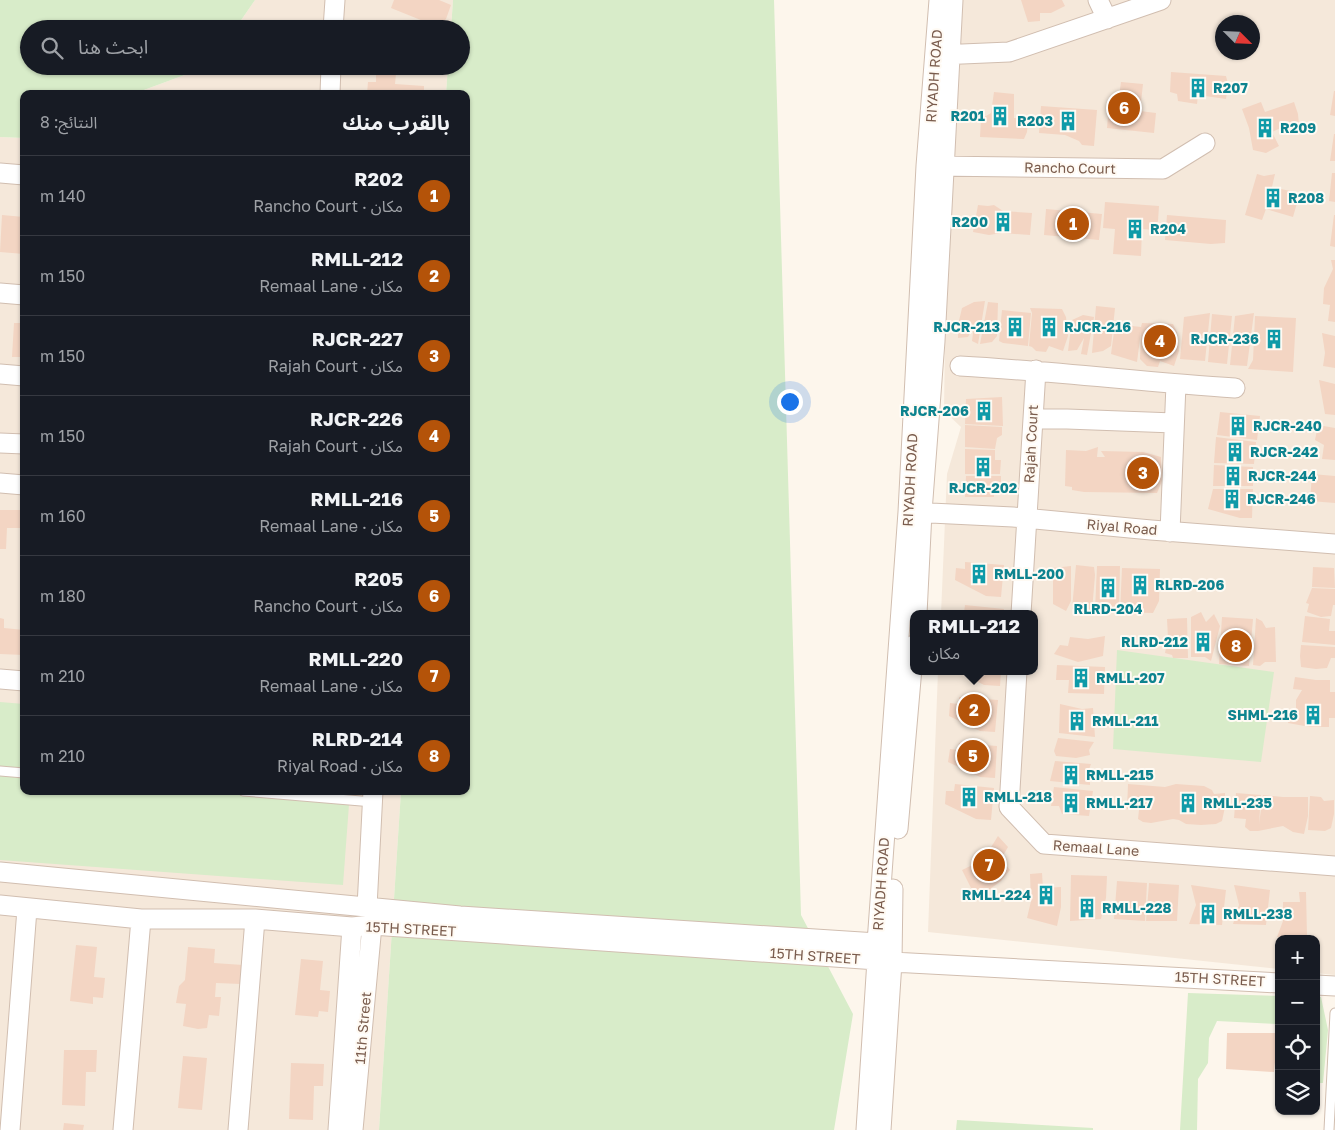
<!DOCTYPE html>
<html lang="ar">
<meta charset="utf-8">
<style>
:root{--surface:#171b24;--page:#20242c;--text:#f1f3f6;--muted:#9ea1a6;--line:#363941;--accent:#b45309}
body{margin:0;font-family:"Golos Text","Noto Sans Arabic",sans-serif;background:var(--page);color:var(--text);direction:rtl}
.controls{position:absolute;right:15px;bottom:15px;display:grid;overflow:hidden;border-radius:10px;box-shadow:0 1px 4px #0004}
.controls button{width:45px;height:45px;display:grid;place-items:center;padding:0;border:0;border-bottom:1px solid var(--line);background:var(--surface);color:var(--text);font:25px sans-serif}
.compass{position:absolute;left:1215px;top:15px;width:45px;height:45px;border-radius:50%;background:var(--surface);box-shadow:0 1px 4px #0004;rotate:114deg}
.you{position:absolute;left:789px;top:401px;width:18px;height:18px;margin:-12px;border:4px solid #fff;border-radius:50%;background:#1a73e8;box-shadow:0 0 0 8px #1a73e833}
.badge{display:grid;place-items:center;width:32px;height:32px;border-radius:50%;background:var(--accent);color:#fff;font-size:16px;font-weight:700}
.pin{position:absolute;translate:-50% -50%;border:2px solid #fff;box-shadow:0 1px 5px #0006}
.popup{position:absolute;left:910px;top:610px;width:128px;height:65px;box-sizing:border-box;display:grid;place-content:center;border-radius:10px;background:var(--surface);filter:drop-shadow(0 1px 4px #0005);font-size:16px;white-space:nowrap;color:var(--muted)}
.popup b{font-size:19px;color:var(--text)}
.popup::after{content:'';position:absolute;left:50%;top:100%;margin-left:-10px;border:10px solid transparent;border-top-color:var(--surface)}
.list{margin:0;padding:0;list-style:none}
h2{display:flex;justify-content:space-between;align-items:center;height:65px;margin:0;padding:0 20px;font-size:21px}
h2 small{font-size:16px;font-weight:400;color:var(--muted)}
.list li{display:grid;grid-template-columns:32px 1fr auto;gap:15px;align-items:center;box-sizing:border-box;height:80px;padding:0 20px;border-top:1px solid var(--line)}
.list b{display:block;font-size:19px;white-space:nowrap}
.list p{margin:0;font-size:16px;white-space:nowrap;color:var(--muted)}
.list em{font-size:16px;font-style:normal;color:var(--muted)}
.icon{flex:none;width:28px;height:28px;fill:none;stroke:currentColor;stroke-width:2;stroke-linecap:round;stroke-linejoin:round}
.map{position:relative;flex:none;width:1335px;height:1130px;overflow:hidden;direction:ltr}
.search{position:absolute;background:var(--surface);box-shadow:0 1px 4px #0004;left:20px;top:20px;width:450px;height:55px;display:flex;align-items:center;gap:12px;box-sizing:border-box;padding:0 18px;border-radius:28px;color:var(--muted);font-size:19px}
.panel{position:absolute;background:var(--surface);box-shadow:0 1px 4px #0004;left:20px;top:90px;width:450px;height:705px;border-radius:10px;direction:rtl}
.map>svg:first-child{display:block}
</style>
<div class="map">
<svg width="1335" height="1130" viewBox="0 0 1335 1130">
<rect width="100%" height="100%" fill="#fdf6ec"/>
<path fill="#f5e8da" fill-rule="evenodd" d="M 255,0 L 453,0 L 451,29 L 235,29 Z
M 963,0 L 1335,0 L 1335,975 L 1316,973 L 1316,939 L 1279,939 L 1279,969 L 928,932 L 938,671 L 1034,671 L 1034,614 L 941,614 L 947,474 L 961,427 L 944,411 L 945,339 ZM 1222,22 L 1252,22 L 1252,52 L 1222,52 Z
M 209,66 L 448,66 L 446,94 L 133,94 Z
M 0,137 L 24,138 L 24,791 L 401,791 L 379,1130 L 0,1130 Z"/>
<path fill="#d8ecc9" d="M 0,0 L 255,0 L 235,29 L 29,29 L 29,66 L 209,66 L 133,94 L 24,94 L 24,138 L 0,137 Z
M 453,0 L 774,0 L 801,915 L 853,1014 L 834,1130 L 379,1130 L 401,791 L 466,791 L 466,94 L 446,94 L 448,66 L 461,66 L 461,29 L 451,29 Z
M 1117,650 L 1274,672 L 1261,762 L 1113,749 Z
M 0,702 L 24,704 L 24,791 L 350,791 L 343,885 L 0,860 Z
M 1188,993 L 1279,996 L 1279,1030 L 1277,1024 L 1217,1021 L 1209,1038 L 1208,1063 L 1198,1079 L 1197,1130 L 1180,1130 Z
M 1316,997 L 1321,997 L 1328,1030 L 1323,1083 L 1316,1083 Z
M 957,1120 L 1093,1128 L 1093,1130 L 956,1130 Z"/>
<path fill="#f3d5c3" d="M 394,0 L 439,0 L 451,5 L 446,19 L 438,27 L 391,8 Z
M 1021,0 L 1062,0 L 1065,6 L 1051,13 L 1040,13 L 1040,21 L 1028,22 Z
M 373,23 L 428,25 L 427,29 L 373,29 Z
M 1171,72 L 1226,76 L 1228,84 L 1226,99 L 1198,95 L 1197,104 L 1178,101 L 1177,94 L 1170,92 Z
M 376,73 L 396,74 L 395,84 L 424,86 L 424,94 L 367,94 L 368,82 L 376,82 Z
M 1121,82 L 1143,84 L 1140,111 L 1156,113 L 1154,133 L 1107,128 L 1109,103 L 1118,104 Z
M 1334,91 L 1335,91 L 1335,116 L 1330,115 Z
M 994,92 L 1014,94 L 1014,118 L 1028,119 L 1027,132 L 1024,139 L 980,137 L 981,119 L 991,113 Z
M 1261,102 L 1265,112 L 1294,102 L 1298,114 L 1299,125 L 1283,127 L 1272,132 L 1279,146 L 1266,153 L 1253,150 L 1249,128 L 1242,109 Z
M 1041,106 L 1097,110 L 1094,146 L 1082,145 L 1079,141 L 1065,135 L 1039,133 Z
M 1334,134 L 1335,134 L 1335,161 L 1330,161 Z
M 1332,173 L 1335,173 L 1335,202 L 1329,201 Z
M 1257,174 L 1264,176 L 1275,174 L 1272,187 L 1295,192 L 1297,203 L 1293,217 L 1266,209 L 1262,220 L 1245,215 Z
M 1105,202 L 1159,206 L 1158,221 L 1154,230 L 1142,229 L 1141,256 L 1113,254 L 1115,229 L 1103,228 Z
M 978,205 L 988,206 L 994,205 L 1003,211 L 1032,213 L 1030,235 L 1002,233 L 989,235 L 973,232 Z
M 1046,209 L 1102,214 L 1099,240 L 1044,235 Z
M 2,215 L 24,217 L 24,254 L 0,252 Z
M 1167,215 L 1226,220 L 1225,243 L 1211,244 L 1165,240 Z
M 1334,215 L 1335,215 L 1335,247 L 1330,246 Z
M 1331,260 L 1335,260 L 1335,322 L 1328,321 L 1330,305 L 1323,304 L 1324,288 L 1333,269 Z
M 985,301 L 978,344 L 972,341 L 974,325 L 968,337 L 958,338 L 958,325 L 962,308 L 974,302 Z
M 988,302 L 998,303 L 997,336 L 992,342 L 980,344 Z
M 1096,306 L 1115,308 L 1111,346 L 1103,351 L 1092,353 Z
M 1030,308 L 1062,309 L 1066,317 L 1068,336 L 1063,351 L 1049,346 L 1046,352 L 1036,351 L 1032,347 L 1029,346 L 1032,313 Z
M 1002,310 L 1031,313 L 1028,346 L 1003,343 L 999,341 Z
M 1210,313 L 1205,361 L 1180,359 L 1184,317 Z
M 1254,313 L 1247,366 L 1230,365 L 1235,316 Z
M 1212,314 L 1232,316 L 1227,364 L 1208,362 Z
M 1083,315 L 1094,317 L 1087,355 L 1081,354 L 1084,338 L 1077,350 L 1068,351 L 1072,320 Z
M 1255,316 L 1296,318 L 1293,372 L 1248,369 L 1253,360 Z
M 14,323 L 24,323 L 24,357 L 12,357 Z
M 1142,323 L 1173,324 L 1177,332 L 1179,351 L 1174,366 L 1160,361 L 1158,367 L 1147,366 L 1140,359 L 1141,331 L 1137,362 L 1111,354 L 1115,324 L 1141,327 Z
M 1322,333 L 1335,336 L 1335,368 L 1323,366 L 1325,353 Z
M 1319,380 L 1335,384 L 1335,415 L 1325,414 Z
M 1002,397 L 1003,426 L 965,424 L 966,399 Z
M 1220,412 L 1260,416 L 1257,440 L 1217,435 Z
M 965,425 L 1002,427 L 1002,435 L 997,438 L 995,449 L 965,447 Z
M 1318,425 L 1335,428 L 1335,460 L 1322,459 L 1324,445 L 1315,440 Z
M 1216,437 L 1256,442 L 1254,464 L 1214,463 Z
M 1098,447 L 1097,457 L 1105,457 L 1101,451 L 1143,452 L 1161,457 L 1162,481 L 1157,493 L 1084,492 L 1072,490 L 1072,487 L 1065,486 L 1066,450 L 1086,451 Z
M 965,449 L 995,450 L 995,460 L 1001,460 L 1000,474 L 965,474 Z
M 1214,465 L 1253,467 L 1253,486 L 1213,486 Z
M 1312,474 L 1335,476 L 1335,503 L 1310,501 Z
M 966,476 L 1001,476 L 1001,488 L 994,488 L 994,497 L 965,497 Z
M 1213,489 L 1253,489 L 1252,518 L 1240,518 L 1208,509 Z
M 0,510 L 24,510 L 24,528 L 7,528 L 6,549 L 0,549 Z
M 965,562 L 1004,565 L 1001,597 L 986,596 L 955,580 L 956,568 L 965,569 Z
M 1076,565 L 1094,567 L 1095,575 L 1092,611 L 1072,609 Z
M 1071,566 L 1071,601 L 1066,611 L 1053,604 L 1053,568 Z
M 1097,566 L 1120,566 L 1119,611 L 1095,610 Z
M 1313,567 L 1334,568 L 1335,588 L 1312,587 Z
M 1122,568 L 1160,569 L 1159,601 L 1153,613 L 1120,612 Z
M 1312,588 L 1335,589 L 1335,605 L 1333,605 L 1331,616 L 1321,617 L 1307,612 L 1309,604 L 1306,603 Z
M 965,605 L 1004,609 L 1003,614 L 955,614 L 956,612 L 964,612 Z
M 1201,612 L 1206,622 L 1214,614 L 1220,626 L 1211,661 L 1205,657 L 1191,657 L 1191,617 Z
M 1305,616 L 1330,619 L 1329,631 L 1335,631 L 1335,645 L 1302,642 Z
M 1222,617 L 1253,619 L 1249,666 L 1219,664 Z
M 0,618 L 4,619 L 4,628 L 24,630 L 24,655 L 0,654 Z
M 1187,618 L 1188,658 L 1173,658 L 1172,655 L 1165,653 L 1168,638 L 1167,619 Z
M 1256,618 L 1262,621 L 1266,628 L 1275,627 L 1276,662 L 1265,662 L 1260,666 L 1253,665 Z
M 1105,636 L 1103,656 L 1078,662 L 1054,654 L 1060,645 L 1068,646 L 1070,637 L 1088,639 Z
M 1301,645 L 1335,647 L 1335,658 L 1331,658 L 1327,668 L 1316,669 L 1301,667 L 1300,656 Z
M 1057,665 L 1105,667 L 1104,694 L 1068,693 L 1069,680 L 1056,680 Z
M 957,671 L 1001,671 L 1000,686 L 984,685 Z
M 1295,677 L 1316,680 L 1330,680 L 1330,692 L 1335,692 L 1335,718 L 1329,718 L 1329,727 L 1310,727 L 1288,723 L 1291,712 L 1296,711 L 1296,700 L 1302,690 L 1293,689 Z
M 959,697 L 998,700 L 995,732 L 980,731 L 949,716 L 950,703 L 959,704 Z
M 1060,704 L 1082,709 L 1093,708 L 1095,737 L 1059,733 Z
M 1058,738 L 1094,742 L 1089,750 L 1090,755 L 1076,758 L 1056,756 L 1054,751 Z
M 959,743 L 997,746 L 995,778 L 980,777 L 948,762 L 950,749 L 958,750 Z
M 1055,761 L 1091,764 L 1088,772 L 1090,777 L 1090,785 L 1050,781 Z
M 955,784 L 994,788 L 991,820 L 976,819 L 945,804 L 946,791 L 954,791 Z
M 1128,784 L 1165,787 L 1176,784 L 1204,786 L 1212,790 L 1214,794 L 1225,793 L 1225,807 L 1222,821 L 1216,824 L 1201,825 L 1186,824 L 1179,820 L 1173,819 L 1151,823 L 1143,822 L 1138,819 L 1139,810 L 1127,809 Z
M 1054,787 L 1093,791 L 1089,816 L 1062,814 L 1059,806 L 1051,806 Z
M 1236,793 L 1261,795 L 1259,824 L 1263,795 L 1283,797 L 1308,797 L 1308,816 L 1304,834 L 1293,832 L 1283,826 L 1258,831 L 1250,831 L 1245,827 L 1246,819 L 1234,818 Z
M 1310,796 L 1321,797 L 1324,801 L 1334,800 L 1334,814 L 1331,828 L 1325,831 L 1308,830 Z
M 998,836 L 1008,847 L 1001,859 L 1010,870 L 1001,881 L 983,894 L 971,888 L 962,870 L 983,860 Z
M 1042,873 L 1043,888 L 1061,887 L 1061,907 L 1057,926 L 1027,918 L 1031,901 L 1030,874 Z
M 1071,875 L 1107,876 L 1106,898 L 1101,919 L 1070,921 Z
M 1117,881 L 1147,883 L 1145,921 L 1114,919 Z
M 1149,883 L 1179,885 L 1177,921 L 1146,921 Z
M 1191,885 L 1226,890 L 1222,925 L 1189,924 L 1196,905 Z
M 1234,885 L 1270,890 L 1266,925 L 1233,924 L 1239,905 Z
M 1299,892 L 1306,892 L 1307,936 L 1277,937 L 1283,921 L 1283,902 L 1300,902 Z
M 76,945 L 97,947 L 94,977 L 105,978 L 103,998 L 93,997 L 93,1004 L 70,1001 Z
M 188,947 L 215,949 L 214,963 L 243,965 L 241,984 L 216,983 L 215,997 L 221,997 L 219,1016 L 209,1015 L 207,1028 L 198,1029 L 183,1026 L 186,1004 L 176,1003 L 179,986 L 185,980 Z
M 301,959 L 323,961 L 320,990 L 330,991 L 328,1012 L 319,1011 L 318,1017 L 295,1015 Z
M 1227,1033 L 1278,1033 L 1274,1072 L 1226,1069 Z
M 64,1050 L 97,1050 L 96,1072 L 86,1072 L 85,1106 L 62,1105 Z
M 183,1056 L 207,1058 L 202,1110 L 178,1108 Z
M 291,1063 L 324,1064 L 323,1086 L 314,1086 L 313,1120 L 289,1119 Z
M 64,1123 L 84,1125 L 83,1130 L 63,1130 Z"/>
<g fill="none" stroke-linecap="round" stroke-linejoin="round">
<defs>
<path id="lane" d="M 0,771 L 24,773
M 243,791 L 373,802
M 1329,1130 L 1335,1013"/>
<path id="street" d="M 1098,0 L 1107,19
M 333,29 L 335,0
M 939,55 L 1009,52 L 1161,0
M 330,94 L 331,66
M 933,166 L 1163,169 L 1205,143
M 0,173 L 24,175
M 0,293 L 24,295
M 960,366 C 1052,371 1144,382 1235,388
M 0,374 L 24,376
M 1033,419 L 1067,419 L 1174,423
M 0,443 L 24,444
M 0,483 L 24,485
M 910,512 L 1013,517 L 1151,530 L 1335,544
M 1170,532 L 1176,384
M 917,614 L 922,512 L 935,341 L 953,0
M 1021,614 L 1036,370
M 1017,671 L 1009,807 L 1044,844 L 1335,866
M 0,679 L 24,681
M 898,829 L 914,645
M 0,872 L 460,916 L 877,943
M 0,905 L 141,919 L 255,919 L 352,927 L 372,925 L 877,960 L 892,962 L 1279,983
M 367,907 L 373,791
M 1316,985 L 1335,986
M 10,1130 L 27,909
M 123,1130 L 141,919
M 238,1130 L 255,919
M 338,1130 L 352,927
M 353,1130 L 372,925
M 866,1130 L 877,960 L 877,943 L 908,512 L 926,166 L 939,0
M 881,1130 L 892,962 L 893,889"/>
</defs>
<use href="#lane" stroke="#d1beb0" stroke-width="11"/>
<use href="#street" stroke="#d1beb0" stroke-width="21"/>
<use href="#lane" stroke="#fff" stroke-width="9"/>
<use href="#street" stroke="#fff" stroke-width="19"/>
</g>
<defs>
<symbol id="building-bare" viewBox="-9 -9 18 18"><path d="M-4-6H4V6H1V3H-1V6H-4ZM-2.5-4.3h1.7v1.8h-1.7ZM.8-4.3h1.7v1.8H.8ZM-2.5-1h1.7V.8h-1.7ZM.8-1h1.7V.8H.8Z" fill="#0f9aa8" stroke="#fffaf3" stroke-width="2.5" paint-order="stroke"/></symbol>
</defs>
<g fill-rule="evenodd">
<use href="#building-bare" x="1184" y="74" width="28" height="28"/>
<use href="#building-bare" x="986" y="102" width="28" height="28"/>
<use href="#building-bare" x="1054" y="107" width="28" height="28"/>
<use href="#building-bare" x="1251" y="114" width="28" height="28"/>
<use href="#building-bare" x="1259" y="184" width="28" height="28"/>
<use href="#building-bare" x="989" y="208" width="28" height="28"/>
<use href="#building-bare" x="1121" y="215" width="28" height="28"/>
<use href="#building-bare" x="1001" y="313" width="28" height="28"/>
<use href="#building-bare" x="1035" y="313" width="28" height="28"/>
<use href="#building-bare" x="1260" y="325" width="28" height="28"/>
<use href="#building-bare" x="970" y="397" width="28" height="28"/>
<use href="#building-bare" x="1224" y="412" width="28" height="28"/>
<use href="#building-bare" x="1221" y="438" width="28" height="28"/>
<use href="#building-bare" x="969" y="453" width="28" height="28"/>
<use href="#building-bare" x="1219" y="462" width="28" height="28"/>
<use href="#building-bare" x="1218" y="485" width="28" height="28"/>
<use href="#building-bare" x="965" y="560" width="28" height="28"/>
<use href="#building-bare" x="1126" y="571" width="28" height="28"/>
<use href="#building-bare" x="1094" y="574" width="28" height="28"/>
<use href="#building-bare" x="1189" y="628" width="28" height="28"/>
<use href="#building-bare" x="1067" y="664" width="28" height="28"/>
<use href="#building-bare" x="1299" y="701" width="28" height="28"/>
<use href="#building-bare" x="1063" y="707" width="28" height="28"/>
<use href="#building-bare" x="1057" y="761" width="28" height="28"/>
<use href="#building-bare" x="955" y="783" width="28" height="28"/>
<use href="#building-bare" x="1057" y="789" width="28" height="28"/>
<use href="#building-bare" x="1174" y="789" width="28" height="28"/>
<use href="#building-bare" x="1032" y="881" width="28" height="28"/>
<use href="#building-bare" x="1073" y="894" width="28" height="28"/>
<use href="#building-bare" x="1194" y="900" width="28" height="28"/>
</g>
<g text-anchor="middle" stroke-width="4" stroke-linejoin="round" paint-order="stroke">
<g font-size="14" fill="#7a5c4d" stroke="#fffaf3">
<text transform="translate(934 76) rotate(-86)" y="5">RIYADH ROAD</text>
<text transform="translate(1070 168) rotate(1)" y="5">Rancho Court</text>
<text transform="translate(1031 444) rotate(-87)" y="5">Rajah Court</text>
<text transform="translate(910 480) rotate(-87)" y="5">RIYADH ROAD</text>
<text transform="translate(1122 527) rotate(5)" y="5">Riyal Road</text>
<text transform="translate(1096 848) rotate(4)" y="5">Remaal Lane</text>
<text transform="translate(881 884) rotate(-86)" y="5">RIYADH ROAD</text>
<text transform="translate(411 929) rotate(3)" y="5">15TH STREET</text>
<text transform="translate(815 956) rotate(4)" y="5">15TH STREET</text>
<text transform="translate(1220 979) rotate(3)" y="5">15TH STREET</text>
<text transform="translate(363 1028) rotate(-85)" y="5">11th Street</text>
</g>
<g font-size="14" font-weight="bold" fill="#0d838f" stroke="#fffaf3" text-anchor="start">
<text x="1213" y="93">R207</text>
<text x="985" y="121" text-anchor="end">R201</text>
<text x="1053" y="126" text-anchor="end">R203</text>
<text x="1280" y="133">R209</text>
<text x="1288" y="203">R208</text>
<text x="988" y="227" text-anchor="end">R200</text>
<text x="1150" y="234">R204</text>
<text x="1000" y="332" text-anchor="end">RJCR-213</text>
<text x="1064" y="332">RJCR-216</text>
<text x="1259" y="344" text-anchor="end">RJCR-236</text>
<text x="969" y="416" text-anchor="end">RJCR-206</text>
<text x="1253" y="431">RJCR-240</text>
<text x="1250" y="457">RJCR-242</text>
<text x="1248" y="481">RJCR-244</text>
<text x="983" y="493" text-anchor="middle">RJCR-202</text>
<text x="1247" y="504">RJCR-246</text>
<text x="994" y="579">RMLL-200</text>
<text x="1155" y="590">RLRD-206</text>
<text x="1108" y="614" text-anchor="middle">RLRD-204</text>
<text x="1188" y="647" text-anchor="end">RLRD-212</text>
<text x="1096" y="683">RMLL-207</text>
<text x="1298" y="720" text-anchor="end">SHML-216</text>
<text x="1092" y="726">RMLL-211</text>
<text x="1086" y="780">RMLL-215</text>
<text x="984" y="802">RMLL-218</text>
<text x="1086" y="808">RMLL-217</text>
<text x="1203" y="808">RMLL-235</text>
<text x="1031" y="900" text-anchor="end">RMLL-224</text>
<text x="1102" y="913">RMLL-228</text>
<text x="1223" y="919">RMLL-238</text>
</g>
</g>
</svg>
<div class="controls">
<button>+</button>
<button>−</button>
<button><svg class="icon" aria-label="locate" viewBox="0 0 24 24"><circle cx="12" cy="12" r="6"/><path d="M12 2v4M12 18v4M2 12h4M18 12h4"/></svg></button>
<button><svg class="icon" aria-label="layers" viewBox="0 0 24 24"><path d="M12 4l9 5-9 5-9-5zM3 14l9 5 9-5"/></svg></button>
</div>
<svg class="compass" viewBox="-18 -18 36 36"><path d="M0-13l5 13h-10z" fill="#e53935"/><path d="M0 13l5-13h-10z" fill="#9ea1a6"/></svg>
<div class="you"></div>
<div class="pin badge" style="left:1073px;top:224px">1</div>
<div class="pin badge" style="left:974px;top:710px">2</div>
<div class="popup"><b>RMLL-212</b>مكان</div>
<div class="pin badge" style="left:1143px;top:473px">3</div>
<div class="pin badge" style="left:1160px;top:341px">4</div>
<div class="pin badge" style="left:973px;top:756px">5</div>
<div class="pin badge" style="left:1124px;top:108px">6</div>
<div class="pin badge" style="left:989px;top:865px">7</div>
<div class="pin badge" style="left:1236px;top:646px">8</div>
<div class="search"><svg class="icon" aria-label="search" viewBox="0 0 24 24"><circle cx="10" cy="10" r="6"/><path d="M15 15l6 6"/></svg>ابحث هنا</div>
<section class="panel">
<h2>بالقرب منك<small>النتائج: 8</small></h2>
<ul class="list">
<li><span class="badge">1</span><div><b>R202</b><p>مكان · Rancho Court</p></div><em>140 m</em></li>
<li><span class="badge">2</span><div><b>RMLL-212</b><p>مكان · Remaal Lane</p></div><em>150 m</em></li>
<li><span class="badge">3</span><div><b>RJCR-227</b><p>مكان · Rajah Court</p></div><em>150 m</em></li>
<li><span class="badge">4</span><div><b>RJCR-226</b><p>مكان · Rajah Court</p></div><em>150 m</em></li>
<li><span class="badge">5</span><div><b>RMLL-216</b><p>مكان · Remaal Lane</p></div><em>160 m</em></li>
<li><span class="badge">6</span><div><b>R205</b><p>مكان · Rancho Court</p></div><em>180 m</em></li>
<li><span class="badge">7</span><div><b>RMLL-220</b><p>مكان · Remaal Lane</p></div><em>210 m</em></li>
<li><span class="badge">8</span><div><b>RLRD-214</b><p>مكان · Riyal Road</p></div><em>210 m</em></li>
</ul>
</section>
</div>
